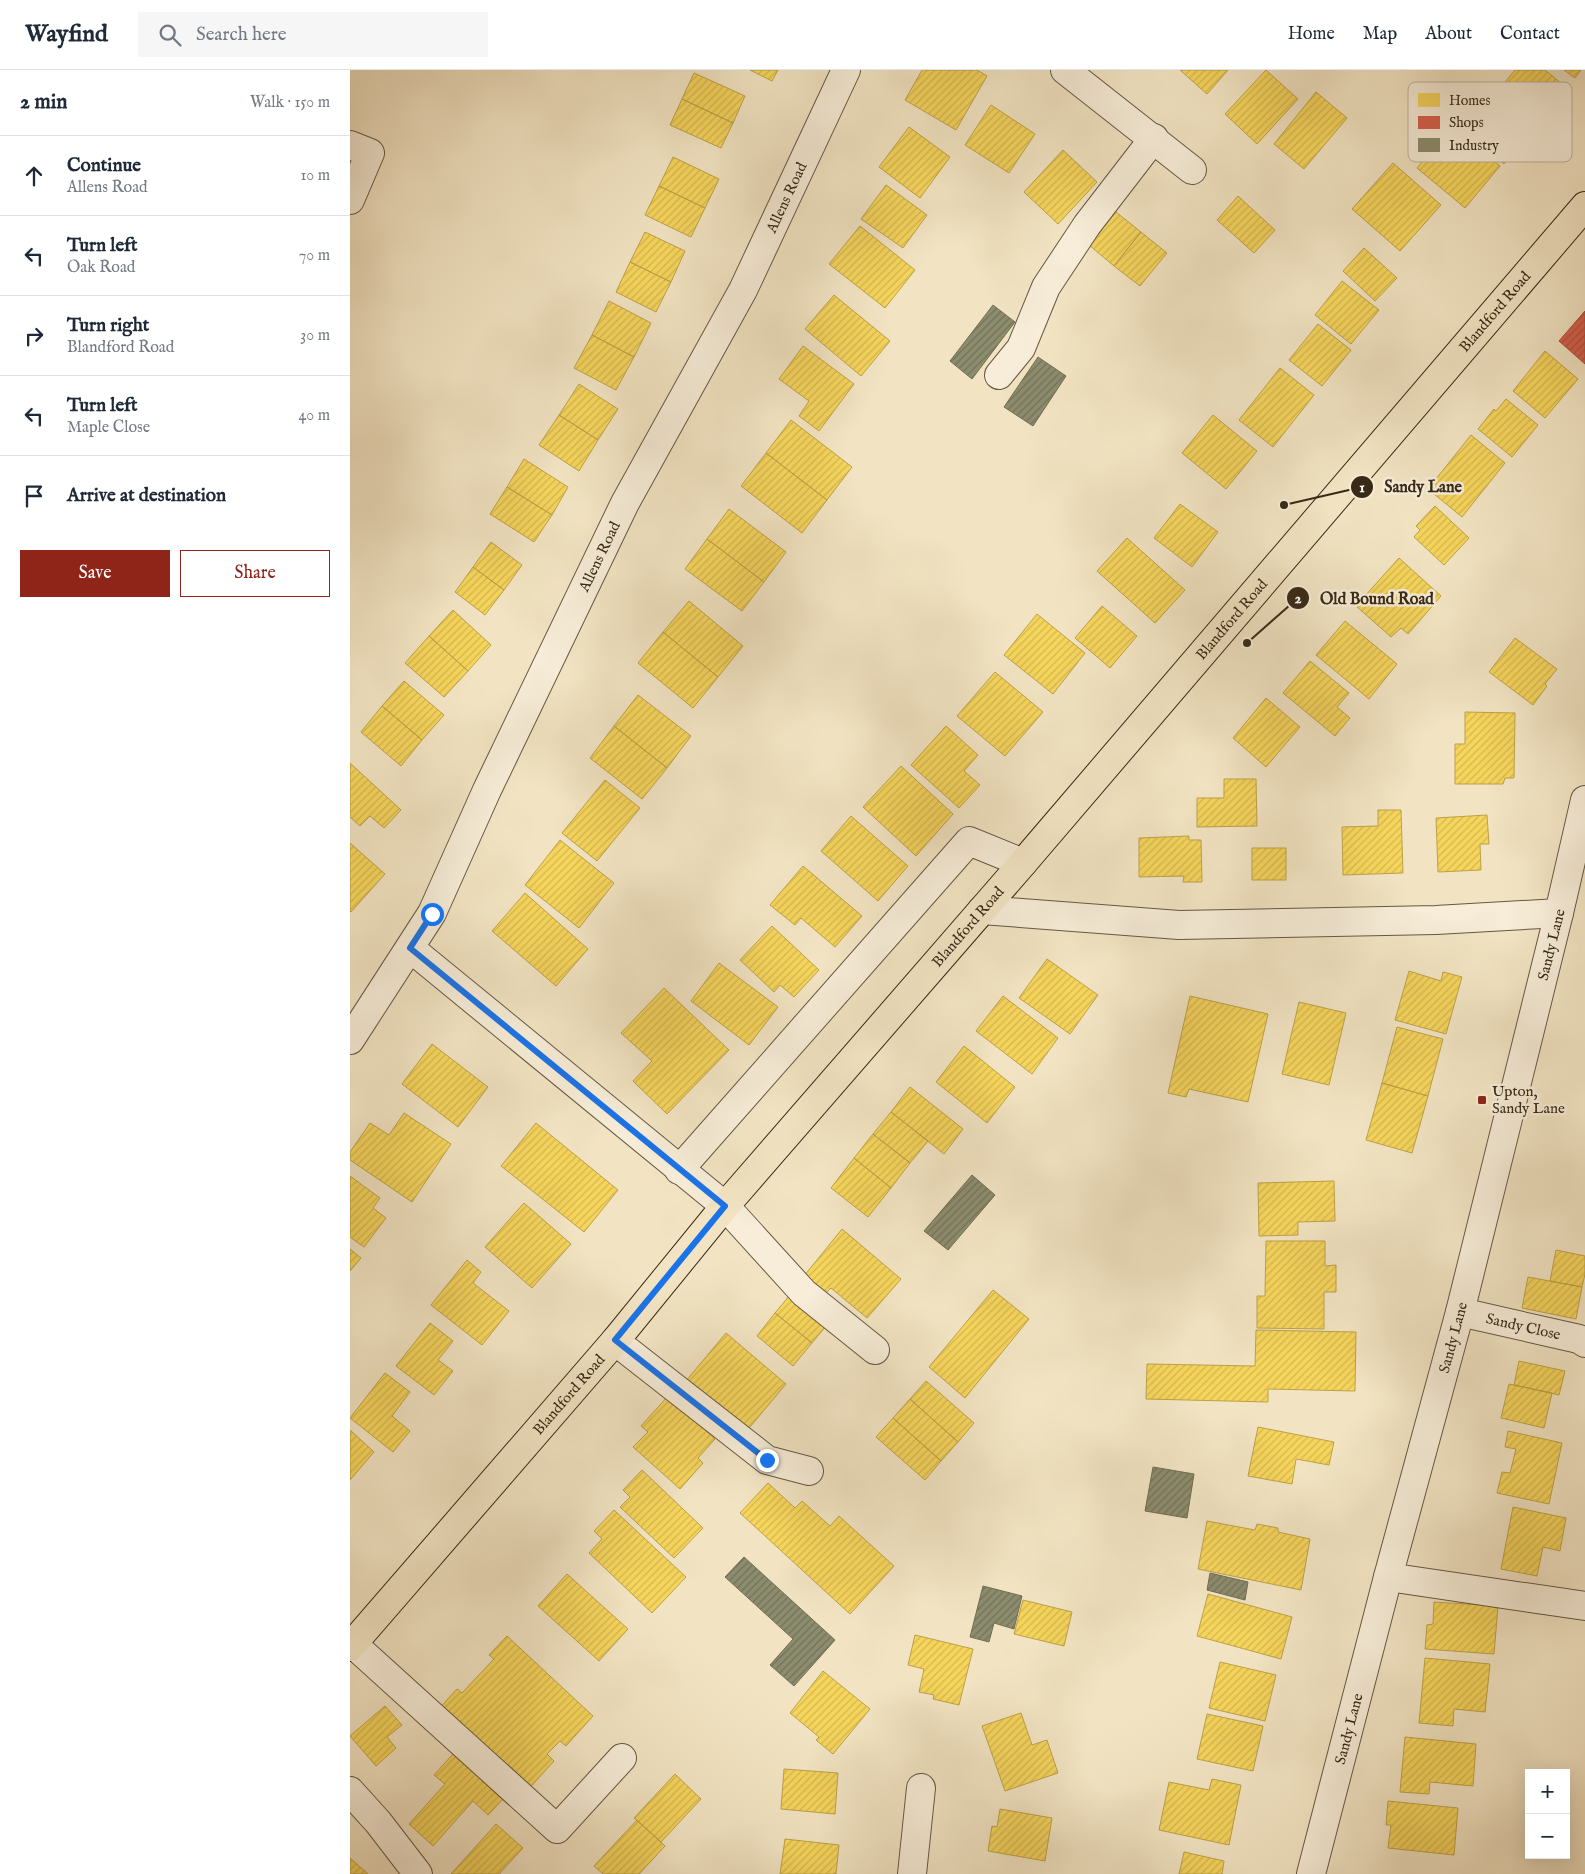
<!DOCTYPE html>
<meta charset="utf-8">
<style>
:root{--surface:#fff;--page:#f6f6f7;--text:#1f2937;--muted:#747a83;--line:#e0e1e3;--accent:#8f2418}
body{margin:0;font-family:"IM FELL English",serif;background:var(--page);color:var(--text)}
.controls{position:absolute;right:15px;bottom:15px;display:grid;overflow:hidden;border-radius:0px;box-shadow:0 5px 20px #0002}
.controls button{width:45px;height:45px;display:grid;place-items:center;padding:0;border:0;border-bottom:1px solid var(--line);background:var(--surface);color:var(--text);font:25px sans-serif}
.stop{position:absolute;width:15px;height:15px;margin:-11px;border:4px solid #1a73e8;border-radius:50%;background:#fff}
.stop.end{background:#1a73e8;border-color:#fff;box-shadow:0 1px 5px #0008}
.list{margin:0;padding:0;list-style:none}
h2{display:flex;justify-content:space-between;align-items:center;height:65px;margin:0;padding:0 20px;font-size:21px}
h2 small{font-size:16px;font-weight:400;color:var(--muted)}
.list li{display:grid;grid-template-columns:32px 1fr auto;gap:15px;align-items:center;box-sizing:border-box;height:80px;padding:0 20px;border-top:1px solid var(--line)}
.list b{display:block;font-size:19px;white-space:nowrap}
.list p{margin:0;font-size:16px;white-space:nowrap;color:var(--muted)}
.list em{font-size:16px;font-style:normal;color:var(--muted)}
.actions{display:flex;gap:10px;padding:15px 20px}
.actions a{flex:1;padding:11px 0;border:1px solid var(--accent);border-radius:0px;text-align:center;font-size:18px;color:var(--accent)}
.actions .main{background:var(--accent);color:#fff}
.icon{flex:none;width:28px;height:28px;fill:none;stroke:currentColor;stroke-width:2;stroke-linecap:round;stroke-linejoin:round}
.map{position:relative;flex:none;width:1235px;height:1804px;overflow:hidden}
header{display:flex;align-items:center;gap:30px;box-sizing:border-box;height:70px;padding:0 25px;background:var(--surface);border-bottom:1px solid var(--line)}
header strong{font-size:24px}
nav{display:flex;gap:28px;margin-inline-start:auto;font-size:18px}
.search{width:350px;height:45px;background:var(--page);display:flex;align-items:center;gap:12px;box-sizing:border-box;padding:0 18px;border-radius:0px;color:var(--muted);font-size:19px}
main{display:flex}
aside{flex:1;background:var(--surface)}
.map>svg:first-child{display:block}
</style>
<header>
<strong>Wayfind</strong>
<div class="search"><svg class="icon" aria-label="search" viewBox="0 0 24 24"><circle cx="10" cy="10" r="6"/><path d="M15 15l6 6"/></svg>Search here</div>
<nav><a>Home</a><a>Map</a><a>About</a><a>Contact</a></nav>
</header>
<main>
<aside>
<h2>2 min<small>Walk · 150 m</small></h2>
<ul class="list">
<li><svg class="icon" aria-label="ahead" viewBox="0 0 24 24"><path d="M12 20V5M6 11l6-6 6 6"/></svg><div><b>Continue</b><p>Allens Road</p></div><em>10 m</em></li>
<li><svg class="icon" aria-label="left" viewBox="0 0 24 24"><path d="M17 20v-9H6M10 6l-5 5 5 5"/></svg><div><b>Turn left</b><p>Oak Road</p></div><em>70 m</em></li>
<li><svg class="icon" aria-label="right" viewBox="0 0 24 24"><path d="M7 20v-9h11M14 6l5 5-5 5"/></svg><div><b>Turn right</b><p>Blandford Road</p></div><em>30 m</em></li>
<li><svg class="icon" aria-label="left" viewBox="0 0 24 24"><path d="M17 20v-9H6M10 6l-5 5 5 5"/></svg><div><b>Turn left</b><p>Maple Close</p></div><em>40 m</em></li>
<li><svg class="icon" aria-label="arrive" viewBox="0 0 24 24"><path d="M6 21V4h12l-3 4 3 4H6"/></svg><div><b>Arrive at destination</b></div></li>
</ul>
<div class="actions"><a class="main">Save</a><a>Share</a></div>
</aside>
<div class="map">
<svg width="1235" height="1804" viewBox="0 0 1235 1804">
<defs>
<pattern id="homes-hatch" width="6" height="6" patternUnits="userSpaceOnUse" patternTransform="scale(1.25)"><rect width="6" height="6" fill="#f6d55c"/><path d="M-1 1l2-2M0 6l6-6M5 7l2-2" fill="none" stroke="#d4b74f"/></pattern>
<pattern id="shops-hatch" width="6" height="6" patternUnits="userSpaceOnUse" patternTransform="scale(1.25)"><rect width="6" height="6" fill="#d6604d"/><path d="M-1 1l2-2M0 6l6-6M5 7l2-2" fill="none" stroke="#ae4f3f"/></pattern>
<pattern id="industry-hatch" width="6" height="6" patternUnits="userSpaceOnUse" patternTransform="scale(1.25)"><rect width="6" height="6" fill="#8c8c6e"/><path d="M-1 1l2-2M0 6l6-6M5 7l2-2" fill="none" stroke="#737259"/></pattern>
</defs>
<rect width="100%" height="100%" fill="#f2e4c3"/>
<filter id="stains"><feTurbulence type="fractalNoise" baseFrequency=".004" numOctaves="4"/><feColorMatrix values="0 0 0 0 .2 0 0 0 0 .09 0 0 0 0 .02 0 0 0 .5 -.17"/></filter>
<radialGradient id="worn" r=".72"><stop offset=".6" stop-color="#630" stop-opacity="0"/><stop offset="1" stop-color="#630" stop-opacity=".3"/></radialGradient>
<path fill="url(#homes-hatch)" stroke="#bda147" d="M 400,0 L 428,0 L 422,11 Z
M 572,0 L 627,0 L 637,6 L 606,60 L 555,30 Z
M 830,0 L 878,0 L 857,24 Z
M 916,0 L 948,29 L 907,74 L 875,44 Z
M 1165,0 L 1195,0 L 1218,19 L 1190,52 L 1150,18 Z
M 1214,0 L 1231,0 L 1225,8 Z
M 344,3 L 395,26 L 383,53 L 332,29 Z
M 966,22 L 997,48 L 954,99 L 924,74 Z
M 1139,27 L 1158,44 L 1148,56 L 1170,75 L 1154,94 L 1112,58 Z
M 332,29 L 383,53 L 371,78 L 320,55 Z
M 641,35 L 685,64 L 659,103 L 615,75 Z
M 1102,55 L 1150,96 L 1115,138 L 1067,98 Z
M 559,57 L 600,87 L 570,128 L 529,97 Z
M 713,80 L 747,112 L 708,154 L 674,122 Z
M 323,87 L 369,109 L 355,138 L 309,116 Z
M 1043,93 L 1091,135 L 1050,181 L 1002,139 Z
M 536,115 L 577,145 L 553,178 L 511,149 Z
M 309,116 L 355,138 L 341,167 L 295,145 Z
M 888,126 L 925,160 L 904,183 L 867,150 Z
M 766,142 L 791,162 L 764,196 L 739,175 Z
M 510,156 L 565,200 L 535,238 L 479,194 Z
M 295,162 L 335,181 L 321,212 L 280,192 Z
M 791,162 L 817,183 L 790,216 L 764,196 Z
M 1014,178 L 1047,208 L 1025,231 L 993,201 Z
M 280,192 L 321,212 L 306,242 L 266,222 Z
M 992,211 L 1029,240 L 1001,274 L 965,245 Z
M 484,225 L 540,271 L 511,306 L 455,259 Z
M 259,231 L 301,253 L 284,287 L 242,265 Z
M 968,254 L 1001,280 L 972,316 L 939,290 Z
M 242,265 L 284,287 L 266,320 L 224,298 Z
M 453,276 L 504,314 L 469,361 L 449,346 L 459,331 L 429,309 Z
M 1195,281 L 1228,309 L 1195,348 L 1163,321 Z
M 930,298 L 964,325 L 923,377 L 889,350 Z
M 229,314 L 268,339 L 248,370 L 209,345 Z
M 1156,329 L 1188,355 L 1162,387 L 1128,359 L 1144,339 L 1146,341 Z
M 209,345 L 248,370 L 229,401 L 189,375 Z
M 863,345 L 907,381 L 876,419 L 832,383 Z
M 441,350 L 502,397 L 477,430 L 416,383 Z
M 1121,365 L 1155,393 L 1112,447 L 1078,419 Z
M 416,383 L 477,430 L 452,463 L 391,416 Z
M 174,389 L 218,417 L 202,445 L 157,417 Z
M 157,417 L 202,445 L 184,472 L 140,444 Z
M 830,434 L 868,462 L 842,497 L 804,468 Z
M 1085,436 L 1119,468 L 1094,495 L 1064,467 L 1070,460 L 1066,456 Z
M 379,439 L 436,482 L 414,512 L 357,469 Z
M 777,468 L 835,520 L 805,553 L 747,501 Z
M 357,469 L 414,512 L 392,541 L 335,499 Z
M 141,472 L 172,495 L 154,520 L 123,497 Z
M 1049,488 L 1091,526 L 1058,564 L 1051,558 L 1041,567 L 1006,536 Z
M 123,497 L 154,520 L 135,545 L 105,522 Z
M 339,531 L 393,576 L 368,607 L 313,562 Z
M 752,536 L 787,566 L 760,598 L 725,568 Z
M 103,540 L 141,575 L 118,601 L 79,566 Z
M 687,544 L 735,583 L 703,624 L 654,585 Z
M 995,551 L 1047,594 L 1019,629 L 966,585 Z
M 313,562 L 368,607 L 343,638 L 288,593 Z
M 79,566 L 118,601 L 94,627 L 55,593 Z
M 1165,568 L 1207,599 L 1195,614 L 1197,616 L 1183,635 L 1139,602 Z
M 960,591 L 999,623 L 987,637 L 1000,648 L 985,666 L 933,623 Z
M 645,602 L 693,642 L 655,686 L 607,646 Z
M 54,611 L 94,645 L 72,670 L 32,636 Z
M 288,625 L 341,666 L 317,698 L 264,656 Z
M 916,628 L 950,657 L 916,697 L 883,668 Z
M 32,636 L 72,670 L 51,696 L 11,662 Z
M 1115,642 L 1165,643 L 1164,708 L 1155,708 L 1153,714 L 1105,714 L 1105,674 L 1115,674 Z
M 264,656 L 317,698 L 292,729 L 240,688 Z
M 596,656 L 628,685 L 614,701 L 630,715 L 609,738 L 561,695 Z
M 0,693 L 51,740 L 34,758 L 20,746 L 10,756 L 0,747 Z
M 551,696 L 603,744 L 566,786 L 513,737 Z
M 874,709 L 906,709 L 907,756 L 847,757 L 847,728 L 874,728 Z
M 255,710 L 290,738 L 247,791 L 212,763 Z
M 1028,740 L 1051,740 L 1053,803 L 993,805 L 992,757 L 1028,756 Z
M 1137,745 L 1139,774 L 1130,774 L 1131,800 L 1088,802 L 1086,748 Z
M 501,746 L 558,796 L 528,831 L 471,781 Z
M 839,766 L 839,770 L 851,770 L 852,812 L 833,812 L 834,806 L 789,807 L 789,768 Z
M 210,770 L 264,813 L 229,858 L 175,815 Z
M 0,773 L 35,804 L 1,842 L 0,841 Z
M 902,778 L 936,778 L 936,810 L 902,810 Z
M 453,796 L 512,846 L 485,877 L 451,848 L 445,855 L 420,835 Z
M 175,823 L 238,879 L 206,916 L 142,861 Z
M 422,856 L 469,900 L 444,927 L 430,915 L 424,922 L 390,890 Z
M 697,889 L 748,925 L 720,964 L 669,928 Z
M 369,893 L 428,937 L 399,975 L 341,931 Z
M 1059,901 L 1091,911 L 1093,902 L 1112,907 L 1096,964 L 1045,950 Z
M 314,918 L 379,980 L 317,1044 L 283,1011 L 302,991 L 271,963 Z
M 653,926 L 708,968 L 682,1004 L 626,961 Z
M 840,926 L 918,944 L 898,1032 L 839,1019 L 836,1027 L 818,1023 Z
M 949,932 L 996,943 L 979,1015 L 932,1004 Z
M 1047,957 L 1093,969 L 1078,1026 L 1032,1013 Z
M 82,974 L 138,1017 L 108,1057 L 52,1014 Z
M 614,976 L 665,1017 L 637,1053 L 586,1012 Z
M 1032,1013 L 1078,1026 L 1062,1083 L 1016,1070 Z
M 560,1017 L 613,1059 L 594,1084 L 541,1042 Z
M 541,1042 L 578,1071 L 560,1093 L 523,1064 Z
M 54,1043 L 101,1074 L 62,1132 L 0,1090 L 0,1082 L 20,1053 L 39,1065 Z
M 186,1053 L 268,1120 L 234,1162 L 151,1096 Z
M 523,1064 L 560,1093 L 541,1118 L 504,1088 Z
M 504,1088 L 541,1118 L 518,1147 L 481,1118 Z
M 0,1106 L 30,1128 L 23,1138 L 36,1148 L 14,1177 L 0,1167 Z
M 984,1111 L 985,1151 L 948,1152 L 948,1165 L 909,1166 L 908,1113 Z
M 174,1133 L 221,1174 L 182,1218 L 135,1177 Z
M 492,1159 L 551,1209 L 517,1248 L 481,1218 L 475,1224 L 454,1206 Z
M 916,1171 L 975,1171 L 975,1196 L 986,1195 L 986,1222 L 974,1222 L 974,1259 L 907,1258 L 907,1226 L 915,1226 Z
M 0,1179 L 11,1188 L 0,1201 Z
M 1206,1180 L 1235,1186 L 1235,1204 L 1232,1217 L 1200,1211 Z
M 117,1190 L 131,1202 L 123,1213 L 159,1241 L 132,1275 L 81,1235 Z
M 1178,1207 L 1232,1217 L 1226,1249 L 1172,1238 Z
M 444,1220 L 481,1250 L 462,1273 L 425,1243 Z
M 643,1220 L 679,1249 L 615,1328 L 579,1297 Z
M 425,1243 L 462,1273 L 443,1296 L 407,1266 Z
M 80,1253 L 103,1271 L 88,1290 L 103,1301 L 84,1325 L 46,1296 Z
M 906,1260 L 1006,1262 L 1005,1321 L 918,1319 L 918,1332 L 796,1329 L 797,1294 L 905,1296 Z
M 376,1263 L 436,1314 L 395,1363 L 335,1312 Z
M 1169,1291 L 1215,1301 L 1209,1325 L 1164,1315 Z
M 35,1303 L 60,1322 L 42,1346 L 60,1361 L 43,1382 L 0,1348 Z
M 576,1311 L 624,1353 L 608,1372 L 560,1329 Z
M 1159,1314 L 1202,1323 L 1194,1358 L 1151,1348 Z
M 318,1326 L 365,1369 L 348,1388 L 353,1393 L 330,1419 L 283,1377 L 298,1362 L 291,1356 Z
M 560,1329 L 608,1372 L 591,1391 L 543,1348 Z
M 543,1348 L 591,1391 L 575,1410 L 526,1367 Z
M 908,1357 L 984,1372 L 979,1395 L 946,1389 L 942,1414 L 898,1406 Z
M 0,1360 L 24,1382 L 0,1410 Z
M 1158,1361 L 1212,1373 L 1199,1434 L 1147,1423 L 1152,1402 L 1160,1403 L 1166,1379 L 1155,1377 Z
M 292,1400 L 353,1458 L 324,1488 L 270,1437 L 280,1427 L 273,1420 Z
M 418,1413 L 445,1438 L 452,1431 L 480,1456 L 489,1446 L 544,1496 L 500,1544 L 390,1443 Z
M 1163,1437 L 1216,1448 L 1210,1481 L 1193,1477 L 1187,1506 L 1151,1499 Z
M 264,1440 L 336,1507 L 302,1543 L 239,1483 L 252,1469 L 244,1461 Z
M 857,1451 L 905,1460 L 907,1454 L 928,1458 L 928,1462 L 960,1469 L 951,1520 L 848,1499 Z
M 217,1504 L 278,1559 L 249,1591 L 188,1536 Z
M 858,1524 L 942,1547 L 931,1589 L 847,1566 Z
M 673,1530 L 722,1542 L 714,1576 L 664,1564 Z
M 1084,1532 L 1148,1536 L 1144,1584 L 1075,1579 L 1077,1555 L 1083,1554 Z
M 565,1565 L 623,1579 L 609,1635 L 583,1629 L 584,1625 L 569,1622 L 574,1599 L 558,1595 Z
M 157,1566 L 243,1646 L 216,1676 L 210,1671 L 197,1684 L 204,1691 L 174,1724 L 86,1642 L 107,1619 L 112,1623 L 144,1589 L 139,1585 Z
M 1075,1588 L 1140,1594 L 1135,1642 L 1104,1639 L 1103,1656 L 1069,1653 Z
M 870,1592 L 926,1605 L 915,1651 L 859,1638 Z
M 473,1601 L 520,1639 L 483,1684 L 466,1670 L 469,1667 L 440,1643 Z
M 35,1636 L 52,1655 L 37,1667 L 46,1678 L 26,1696 L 0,1666 Z
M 671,1643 L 682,1675 L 697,1670 L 708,1703 L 655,1721 L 632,1656 Z
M 857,1644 L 913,1656 L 903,1701 L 847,1689 Z
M 1055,1667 L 1126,1674 L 1123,1716 L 1080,1712 L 1079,1724 L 1050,1722 Z
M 103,1684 L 153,1729 L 138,1745 L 123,1731 L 83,1776 L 59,1754 L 95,1714 L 84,1705 Z
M 434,1699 L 488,1703 L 485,1744 L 431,1739 Z
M 325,1704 L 351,1729 L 311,1772 L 284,1748 Z
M 862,1709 L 891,1715 L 879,1775 L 809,1760 L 819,1712 L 859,1720 Z
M 1038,1731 L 1108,1738 L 1104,1785 L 1038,1778 L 1041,1755 L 1036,1755 Z
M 650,1739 L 702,1748 L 695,1791 L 638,1781 L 642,1756 L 647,1757 Z
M 287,1750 L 315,1776 L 289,1804 L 253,1804 L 244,1796 Z
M 146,1754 L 173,1778 L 149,1804 L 101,1804 Z
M 435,1769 L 489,1775 L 486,1804 L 430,1804 Z
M 834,1782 L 874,1791 L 872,1804 L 829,1804 Z
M 0,1788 L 18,1804 L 0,1804 Z"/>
<path fill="url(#shops-hatch)" stroke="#a6503d" d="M 1235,241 L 1235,294 L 1209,271 Z"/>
<path fill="url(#industry-hatch)" stroke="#726e54" d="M 643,235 L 665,252 L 622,309 L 600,291 Z
M 688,287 L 716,306 L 683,356 L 654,337 Z
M 622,1105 L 645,1125 L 598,1180 L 574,1161 Z
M 803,1397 L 844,1404 L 837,1448 L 795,1441 Z
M 394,1487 L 485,1570 L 444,1616 L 420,1595 L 443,1569 L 375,1507 Z
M 860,1503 L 898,1512 L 895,1530 L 857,1520 Z
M 633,1516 L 672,1526 L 664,1559 L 644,1553 L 639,1572 L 620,1567 Z"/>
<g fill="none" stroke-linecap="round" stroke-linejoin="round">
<defs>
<g id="minor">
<path d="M 715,0 L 842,100"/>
<path d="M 0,75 L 20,83 L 0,130"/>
<path d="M 649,305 L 671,278 L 696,217 L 737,155 L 804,68"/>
<path d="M 632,840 L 829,855 L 1086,850 L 1209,843"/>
<path d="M 60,878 L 375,1136 L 454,1223 L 525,1280"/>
<path id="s1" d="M 0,970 L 82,843 L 137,720 L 275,433 L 393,220 L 496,0"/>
<path d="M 329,1100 L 619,771 L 673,793"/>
<path id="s2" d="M 1110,1242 L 1229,1269 L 1235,1273"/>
<path d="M 265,1271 L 417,1390 L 459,1401"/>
<path d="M 1038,1507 L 1235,1536"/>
<path d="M 3,1574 L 207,1759 L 272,1688"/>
<path d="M 0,1721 L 28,1752 L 68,1804"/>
<path d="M 562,1804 L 571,1718"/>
<path id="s3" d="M 961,1804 L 1038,1507 L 1110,1242 L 1209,843 L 1235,730"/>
</g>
<g id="major">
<path id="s4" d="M 0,1577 L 265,1271 L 375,1136 L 673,793 L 1235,136"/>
</g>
</defs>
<use href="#minor" stroke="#665842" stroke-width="30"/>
<use href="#major" stroke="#372917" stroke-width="30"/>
<use href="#minor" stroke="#f7edd8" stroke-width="28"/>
<use href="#major" stroke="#f2e4c3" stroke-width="28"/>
</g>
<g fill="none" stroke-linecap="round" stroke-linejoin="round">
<path stroke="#1a73e8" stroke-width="6" d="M 82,844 L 60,878 L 375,1136 L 265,1270 L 417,1390"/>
</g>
<rect fill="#8f2418" stroke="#f7edd8" stroke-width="2" x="1127" y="1025" width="10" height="10" rx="2.5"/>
<g text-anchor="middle" stroke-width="5" stroke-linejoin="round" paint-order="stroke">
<g font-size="15" fill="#372917" stroke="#f7edd8">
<text dy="5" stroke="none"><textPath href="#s1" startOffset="950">Allens Road</textPath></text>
<text dy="5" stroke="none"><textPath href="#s4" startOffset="1759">Blandford Road</textPath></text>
<text dy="5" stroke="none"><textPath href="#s1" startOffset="545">Allens Road</textPath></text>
<text dy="5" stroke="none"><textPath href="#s4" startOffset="1354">Blandford Road</textPath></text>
<text dy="5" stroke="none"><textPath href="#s4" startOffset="949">Blandford Road</textPath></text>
<text dy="5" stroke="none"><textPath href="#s3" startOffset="960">Sandy Lane</textPath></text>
<text dy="5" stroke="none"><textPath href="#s2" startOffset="65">Sandy Close</textPath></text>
<text dy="5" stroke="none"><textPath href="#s3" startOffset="555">Sandy Lane</textPath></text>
<text dy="5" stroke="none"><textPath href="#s4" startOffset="334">Blandford Road</textPath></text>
<text dy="5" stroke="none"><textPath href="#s3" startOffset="150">Sandy Lane</textPath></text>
</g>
<g font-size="15" fill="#372917" stroke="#f7edd8" text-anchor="start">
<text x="1142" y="1026">Upton,<tspan x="1142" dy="17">Sandy Lane</tspan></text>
</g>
</g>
<rect x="1058" y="12" width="164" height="80" rx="8" fill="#f7edd8" stroke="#bdb29e" stroke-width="1"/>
<rect x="1068" y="23" width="22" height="14" fill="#f6d55c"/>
<rect x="1068" y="46" width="22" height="13" fill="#d6604d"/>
<rect x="1068" y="68" width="22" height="14" fill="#8c8c6e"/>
<g font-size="14" fill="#372917">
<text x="1099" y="35">Homes</text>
<text x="1099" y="57">Shops</text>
<text x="1099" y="80">Industry</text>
</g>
<path fill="none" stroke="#372917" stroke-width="2" d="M934 435L1012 417M897 573L948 528"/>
<g fill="#372917" stroke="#f7edd8" stroke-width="2">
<circle cx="934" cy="435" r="5"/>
<circle cx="897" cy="573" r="5"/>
<circle cx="1012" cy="417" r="12"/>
<circle cx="948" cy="528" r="12"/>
</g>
<g font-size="15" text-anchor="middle" font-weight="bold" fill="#fff">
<text x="1012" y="422">1</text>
<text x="948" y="533">2</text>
</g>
<g font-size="16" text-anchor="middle" font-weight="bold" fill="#372917" stroke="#f7edd8" stroke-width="5" stroke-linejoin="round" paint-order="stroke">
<text x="1073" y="422">Sandy Lane</text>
<text x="1027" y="534">Old Bound Road</text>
</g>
<rect width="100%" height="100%" filter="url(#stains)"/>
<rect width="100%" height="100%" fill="url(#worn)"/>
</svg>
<div class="controls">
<button>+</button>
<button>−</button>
</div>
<div class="stop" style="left:82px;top:844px"></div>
<div class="stop end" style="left:417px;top:1390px"></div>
</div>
</main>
